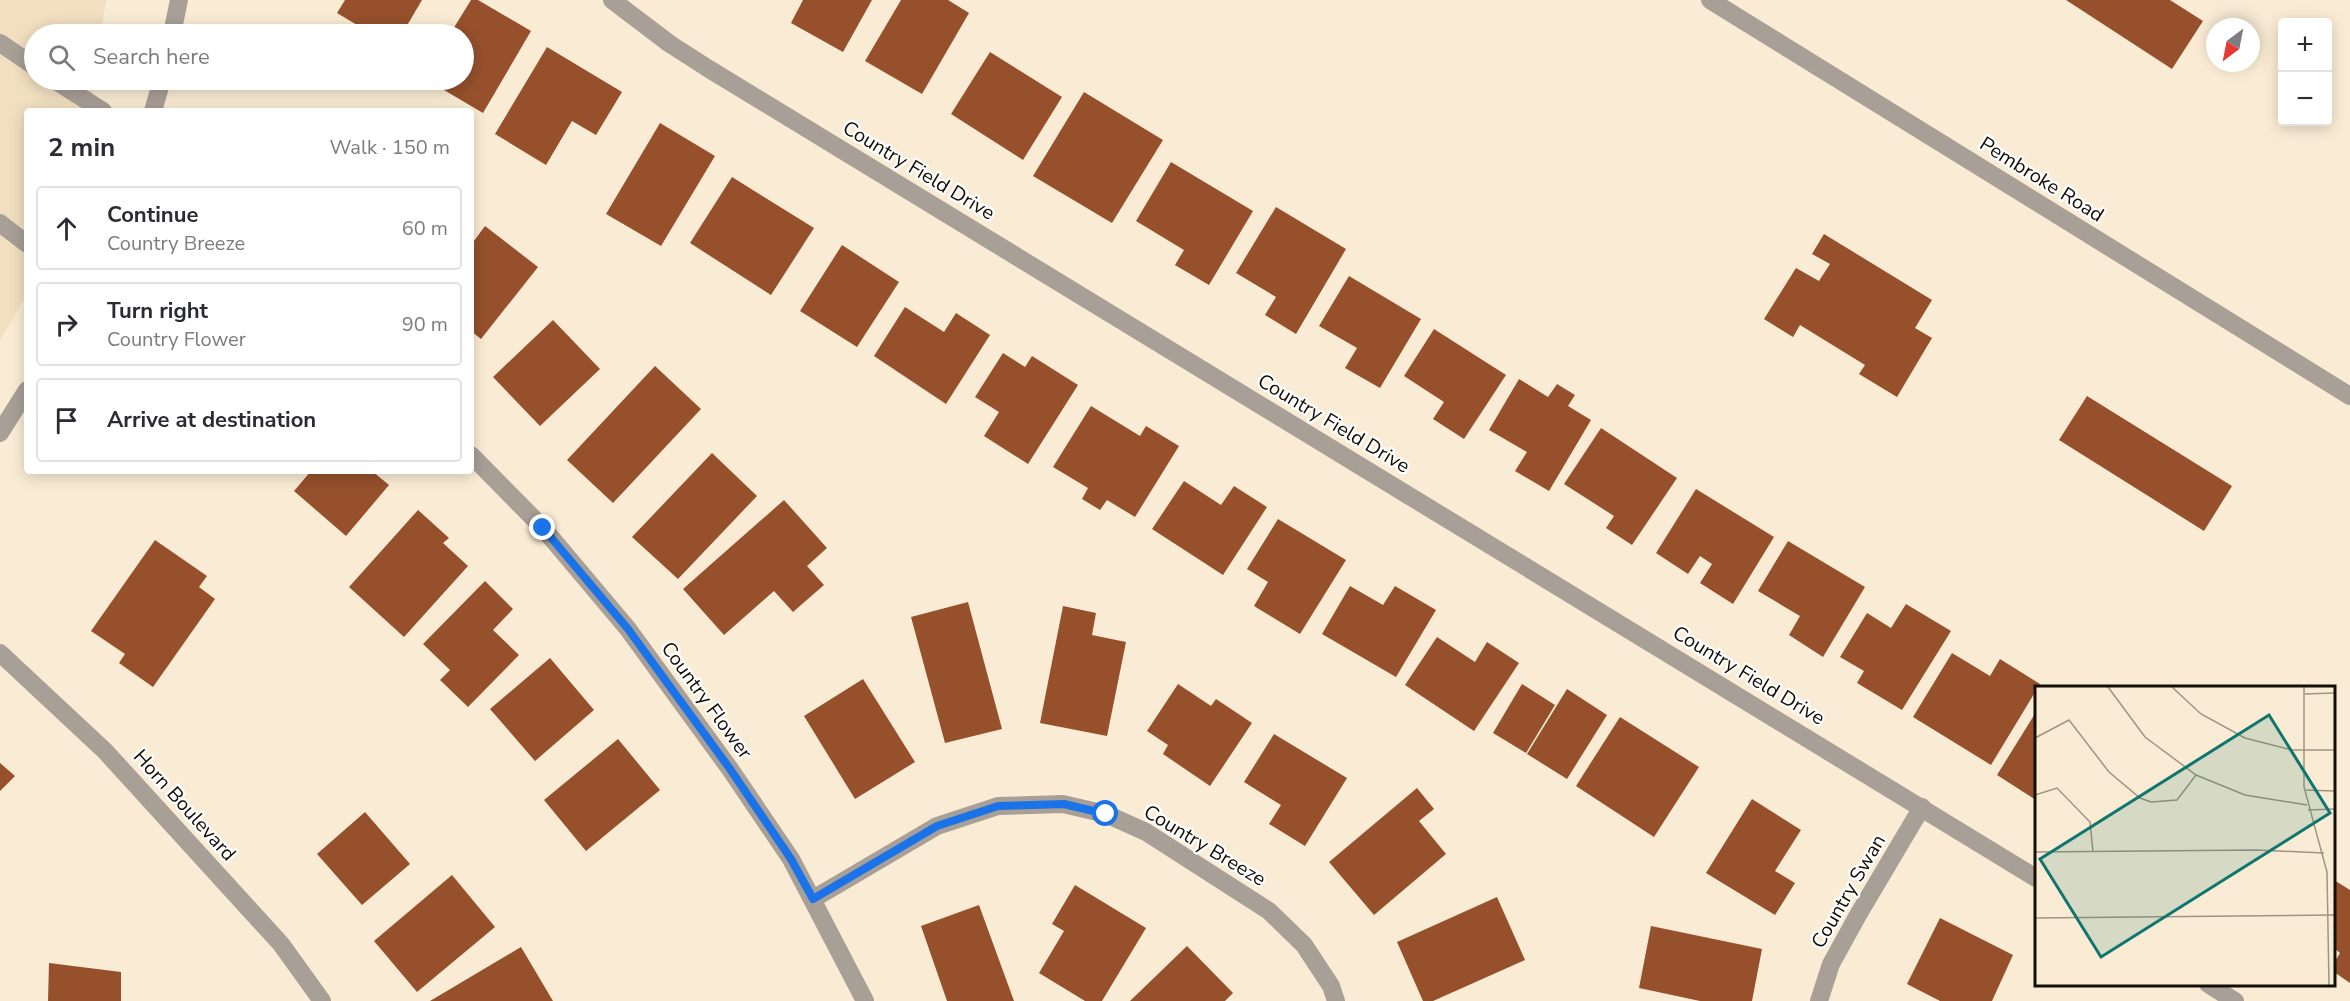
<!DOCTYPE html>
<meta charset="utf-8">
<style>
:root{--surface:#fff;--page:#f2f2f3;--text:#2b2b33;--muted:#7c7c81;--line:#e1e1e2}
body{margin:0;font-family:"Nunito Sans",sans-serif;background:var(--page);color:var(--text)}
.controls{position:absolute;right:18px;top:18px;display:grid;overflow:hidden;border-radius:6px;box-shadow:0 3px 15px #0003}
.controls button{width:54px;height:54px;display:grid;place-items:center;padding:0;border:0;border-bottom:2px solid var(--line);background:var(--surface);color:var(--text);font:30px sans-serif}
.compass{position:absolute;left:2206px;top:18px;width:54px;height:54px;border-radius:50%;background:var(--surface);box-shadow:0 3px 15px #0003;rotate:212deg}
.stop{position:absolute;width:18px;height:18px;margin:-14px;border:4px solid #1a73e8;border-radius:50%;background:#fff}
.stop.end{background:#1a73e8;border-color:#fff;box-shadow:0 2px 6px #0008}
.list{margin:0;padding:0;list-style:none}
h2{display:flex;justify-content:space-between;align-items:center;height:78px;margin:0;padding:0 24px;font-size:26px}
h2 small{font-size:20px;font-weight:400;color:var(--muted)}
.list li{display:grid;grid-template-columns:39px 1fr auto;gap:18px;align-items:center;box-sizing:border-box;height:84px;margin:0 12px 12px;padding:0 12px;border:2px solid var(--line);border-radius:6px}
.list b{display:block;font-size:22px;white-space:nowrap}
.list p{margin:0;font-size:20px;white-space:nowrap;color:var(--muted)}
.list em{font-size:20px;font-style:normal;color:var(--muted)}
.icon{flex:none;width:33px;height:33px;fill:none;stroke:currentColor;stroke-width:2;stroke-linecap:round;stroke-linejoin:round}
.map{position:relative;flex:none;width:2350px;height:1001px;overflow:hidden}
.search{position:absolute;background:var(--surface);box-shadow:0 3px 15px #0003;left:24px;top:24px;width:450px;height:66px;display:flex;align-items:center;gap:15px;box-sizing:border-box;padding:0 21px;border-radius:33px;color:var(--muted);font-size:22px}
.panel{position:absolute;background:var(--surface);box-shadow:0 3px 15px #0003;left:24px;top:108px;width:450px;height:366px;border-radius:6px}
.map>svg:first-child{display:block}
</style>
<div class="map">
<svg width="2350" height="1001" viewBox="0 0 2350 1001">
<rect width="100%" height="100%" fill="#faecd4"/>
<path fill="#f1dfc0" d="M 0,0 L 106,0 L 101,34 L 34,34 L 34,80 L 94,80 L 89,111 L 27,111 L 27,294 L 0,340 Z"/>
<path fill="#96502c" d="M 345,0 L 422,0 L 402,34 L 372,34 L 337,13 Z
M 471,0 L 478,0 L 531,31 L 483,113 L 427,80 L 464,80 L 464,34 L 450,34 Z
M 803,0 L 872,0 L 843,52 L 791,23 Z
M 901,0 L 948,0 L 969,13 L 922,94 L 865,61 Z
M 2066,0 L 2170,0 L 2203,21 L 2172,69 Z
M 547,47 L 622,92 L 596,135 L 572,121 L 546,165 L 495,134 Z
M 990,52 L 1062,97 L 1023,160 L 951,114 Z
M 1084,92 L 1163,140 L 1112,223 L 1033,176 Z
M 660,123 L 715,156 L 661,246 L 606,214 Z
M 1171,162 L 1253,211 L 1209,285 L 1175,265 L 1184,250 L 1136,221 Z
M 732,177 L 814,228 L 771,295 L 690,243 Z
M 1276,207 L 1346,249 L 1296,334 L 1265,315 L 1276,297 L 1236,273 Z
M 485,226 L 538,267 L 481,339 L 471,331 L 471,245 Z
M 1824,234 L 1932,300 L 1915,328 L 1932,338 L 1897,397 L 1859,374 L 1865,365 L 1800,325 L 1793,337 L 1764,319 L 1796,268 L 1819,281 L 1830,264 L 1812,254 Z
M 842,245 L 899,282 L 857,347 L 800,311 Z
M 1349,276 L 1421,319 L 1380,388 L 1345,368 L 1357,348 L 1319,326 Z
M 905,307 L 944,332 L 956,313 L 990,335 L 946,404 L 874,356 Z
M 553,320 L 600,369 L 540,426 L 493,377 Z
M 1434,329 L 1506,375 L 1464,439 L 1433,419 L 1444,402 L 1404,376 Z
M 1003,353 L 1025,367 L 1032,356 L 1078,385 L 1028,464 L 984,436 L 999,412 L 975,397 Z
M 655,366 L 701,409 L 613,503 L 567,460 Z
M 1519,379 L 1548,397 L 1557,384 L 1575,395 L 1568,406 L 1591,420 L 1549,491 L 1515,471 L 1527,452 L 1489,430 Z
M 2087,396 L 2232,486 L 2204,531 L 2059,440 Z
M 1091,406 L 1140,436 L 1146,426 L 1179,446 L 1135,517 L 1107,500 L 1100,510 L 1082,499 L 1088,488 L 1053,467 Z
M 1601,428 L 1677,478 L 1632,545 L 1606,528 L 1614,516 L 1564,484 Z
M 712,453 L 757,496 L 678,579 L 632,537 Z
M 311,471 L 372,471 L 389,485 L 346,536 L 294,491 Z
M 1184,481 L 1221,505 L 1234,486 L 1267,507 L 1223,575 L 1152,529 Z
M 1696,489 L 1774,537 L 1733,604 L 1700,583 L 1712,564 L 1700,556 L 1688,574 L 1656,553 Z
M 784,500 L 827,548 L 807,566 L 824,585 L 793,612 L 774,591 L 724,635 L 683,589 Z
M 418,510 L 449,538 L 443,543 L 468,566 L 404,637 L 349,587 Z
M 1278,519 L 1346,560 L 1300,634 L 1254,606 L 1268,582 L 1247,569 Z
M 155,540 L 207,576 L 199,587 L 215,599 L 153,687 L 119,663 L 125,654 L 91,631 Z
M 1788,541 L 1865,587 L 1823,657 L 1789,635 L 1800,616 L 1758,591 Z
M 485,581 L 513,609 L 493,630 L 519,655 L 468,707 L 440,680 L 450,670 L 423,644 Z
M 1350,586 L 1383,605 L 1395,586 L 1436,610 L 1396,677 L 1322,634 Z
M 968,602 L 1002,729 L 945,743 L 911,617 Z
M 1906,604 L 1951,631 L 1902,710 L 1857,683 L 1864,671 L 1840,657 L 1867,613 L 1891,628 Z
M 1063,606 L 1096,613 L 1092,635 L 1126,642 L 1107,736 L 1040,723 Z
M 1437,637 L 1475,662 L 1487,642 L 1519,663 L 1474,731 L 1405,685 Z
M 1952,653 L 1990,676 L 2000,659 L 2040,684 L 1991,765 L 1913,717 Z
M 550,658 L 594,710 L 535,761 L 490,709 Z
M 863,679 L 915,762 L 855,799 L 804,716 Z
M 1178,684 L 1211,706 L 1216,699 L 1252,723 L 1210,786 L 1163,754 L 1168,745 L 1147,731 Z
M 1522,684 L 1555,705 L 1526,753 L 1493,733 Z
M 1567,689 L 1607,715 L 1567,779 L 1527,754 Z
M 2036,712 L 2036,800 L 1997,775 Z
M 1620,717 L 1699,767 L 1654,837 L 1576,786 Z
M 1274,734 L 1347,778 L 1305,846 L 1269,824 L 1281,805 L 1244,782 Z
M 618,739 L 660,790 L 586,851 L 544,800 Z
M 0,763 L 15,776 L 0,791 Z
M 1417,788 L 1434,809 L 1419,821 L 1446,854 L 1374,915 L 1329,862 Z
M 1752,799 L 1801,830 L 1775,871 L 1795,883 L 1775,915 L 1706,873 Z
M 365,812 L 410,864 L 362,905 L 317,854 Z
M 452,875 L 495,927 L 417,992 L 374,941 Z
M 2334,880 L 2350,890 L 2350,983 L 2334,972 L 2334,963 L 2340,953 L 2334,948 Z
M 1075,885 L 1146,928 L 1102,1001 L 1085,1001 L 1039,973 L 1064,931 L 1052,924 Z
M 1497,897 L 1525,960 L 1433,1001 L 1423,1001 L 1397,942 Z
M 979,905 L 1014,1001 L 947,1001 L 921,926 Z
M 1940,918 L 2013,955 L 1992,1001 L 1940,1001 L 1907,984 Z
M 1651,926 L 1762,949 L 1752,1001 L 1700,1001 L 1639,988 Z
M 1187,946 L 1233,993 L 1225,1001 L 1130,1001 Z
M 521,947 L 553,1001 L 430,1001 Z
M 49,963 L 121,972 L 121,1001 L 48,1001 Z"/>
<g fill="none" stroke-linecap="round" stroke-linejoin="round">
<path stroke="#a89f97" stroke-width="18" d="M 612,0 L 670,44 L 709,69 L 2036,878
M 1710,0 L 2350,396
M 172,34 L 179,0
M 0,43 L 34,66
M 54,80 L 103,111
M 153,111 L 162,80
M 0,223 L 27,244
M 0,433 L 27,390
M 471,455 L 543,528 L 628,629 L 730,769 L 791,859 L 865,1001
M 0,653 L 105,751 L 281,944 L 322,1001
M 813,899 L 937,826 L 998,806 L 1063,804 L 1106,814 L 1146,832 L 1269,911 L 1304,945 L 1331,986 L 1336,1001
M 2208,984 L 2235,1001
M 1819,1001 L 1831,964 L 1858,915 L 1922,807"/>
</g>
<g fill="none" stroke-linecap="round" stroke-linejoin="round">
<path stroke="#1a73e8" stroke-width="8" d="M 543,528 L 628,629 L 730,769 L 791,859 L 813,899 L 937,826 L 998,806 L 1064,804 L 1106,814"/>
</g>
<g text-anchor="middle" stroke-width="4.5" stroke-linejoin="round" paint-order="stroke">
<g font-size="20" fill="#130f07" stroke="#fff">
<text transform="translate(919 170) rotate(31)" y="7">Country Field Drive</text>
<text transform="translate(2042 179) rotate(32)" y="7">Pembroke Road</text>
<text transform="translate(1334 423) rotate(31)" y="7">Country Field Drive</text>
<text transform="translate(1749 675) rotate(31)" y="7">Country Field Drive</text>
<text transform="translate(707 700) rotate(54)" y="7">Country Flower</text>
<text transform="translate(185 805) rotate(48)" y="7">Horn Boulevard</text>
<text transform="translate(1205 845) rotate(31)" y="7">Country Breeze</text>
<text transform="translate(1848 891) rotate(-60)" y="7">Country Swan</text>
</g>
</g>
<g transform="translate(2035 686)">
<rect width="300" height="300" fill="#faecd4"/>
<path fill="none" stroke="#9e9482" stroke-width="1.5" d="M 73,1 L 110,51 L 161,89 L 210,109 L 272,119M 137,1 L 166,28 L 210,52 L 257,64 L 300,64M 269,1 L 269,101 L 292,186 L 294,299M 270,8 L 300,7M 0,52 L 34,34 L 74,86 L 105,112 L 116,116 L 142,114 L 161,89M 269,104 L 300,105M 0,109 L 22,102 L 55,136 L 58,166M 273,124 L 300,123M 0,166 L 222,164 L 289,167M 0,232 L 300,229"/>
<path fill="#0f766e" fill-opacity="0.15" stroke="#0f766e" stroke-width="3" d="M 234,29 L 295,127 L 66,271 L 5,173 Z"/>
<rect width="300" height="300" fill="none" stroke="#130f07" stroke-width="3"/>
</g>
</svg>
<div class="controls">
<button>+</button>
<button>−</button>
</div>
<svg class="compass" viewBox="-18 -18 36 36"><path d="M0-13l5 13h-10z" fill="#e53935"/><path d="M0 13l5-13h-10z" fill="#7c7c81"/></svg>
<div class="stop" style="left:1106px;top:814px"></div>
<div class="stop end" style="left:543px;top:528px"></div>
<div class="search"><svg class="icon" aria-label="search" viewBox="0 0 24 24"><circle cx="10" cy="10" r="6"/><path d="M15 15l6 6"/></svg>Search here</div>
<section class="panel">
<h2>2 min<small>Walk · 150 m</small></h2>
<ul class="list">
<li><svg class="icon" aria-label="ahead" viewBox="0 0 24 24"><path d="M12 20V5M6 11l6-6 6 6"/></svg><div><b>Continue</b><p>Country Breeze</p></div><em>60 m</em></li>
<li><svg class="icon" aria-label="right" viewBox="0 0 24 24"><path d="M7 20v-9h11M14 6l5 5-5 5"/></svg><div><b>Turn right</b><p>Country Flower</p></div><em>90 m</em></li>
<li><svg class="icon" aria-label="arrive" viewBox="0 0 24 24"><path d="M6 21V4h12l-3 4 3 4H6"/></svg><div><b>Arrive at destination</b></div></li>
</ul>
</section>
</div>
